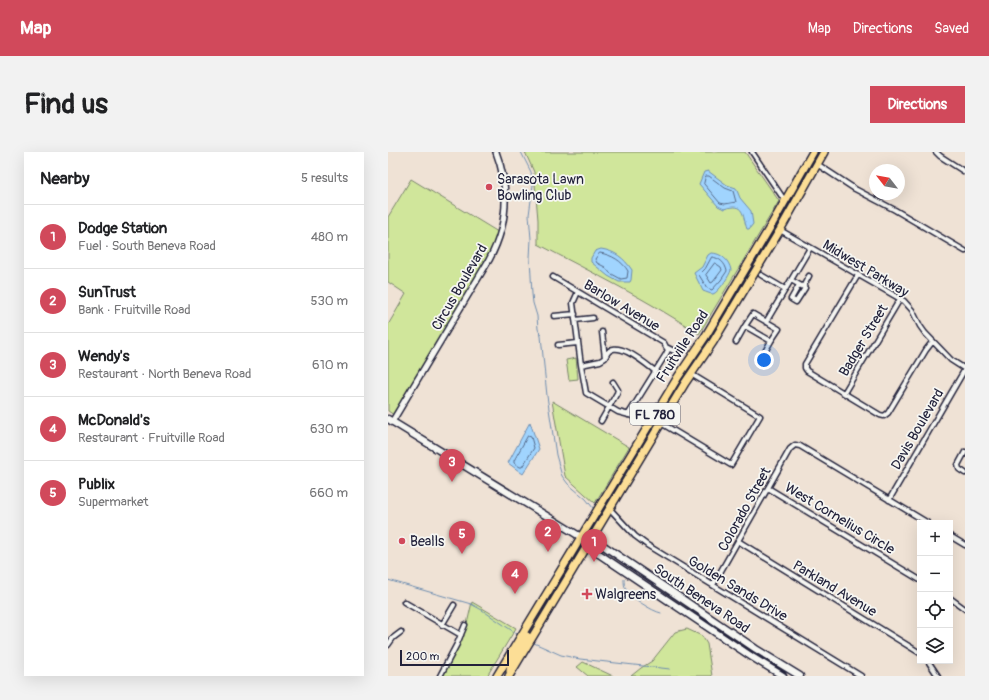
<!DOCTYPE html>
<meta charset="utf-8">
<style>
:root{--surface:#fff;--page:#f2f2f2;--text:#202124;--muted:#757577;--line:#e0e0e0;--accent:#d1495b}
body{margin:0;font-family:Pangolin,sans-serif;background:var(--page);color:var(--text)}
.controls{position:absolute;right:12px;bottom:12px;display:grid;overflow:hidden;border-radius:0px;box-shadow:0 4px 16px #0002}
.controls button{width:36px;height:36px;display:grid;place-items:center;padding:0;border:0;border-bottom:1px solid var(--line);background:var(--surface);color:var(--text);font:20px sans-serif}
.compass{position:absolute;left:481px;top:12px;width:36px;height:36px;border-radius:50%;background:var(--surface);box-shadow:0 4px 16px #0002;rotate:301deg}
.scale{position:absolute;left:12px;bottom:10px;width:109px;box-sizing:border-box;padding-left:4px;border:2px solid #22223b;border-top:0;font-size:11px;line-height:14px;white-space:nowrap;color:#22223b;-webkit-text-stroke:3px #f6f6f2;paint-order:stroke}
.you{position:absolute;left:376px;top:208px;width:14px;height:14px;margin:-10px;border:3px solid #fff;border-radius:50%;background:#1a73e8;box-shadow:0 0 0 6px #1a73e833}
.badge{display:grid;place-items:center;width:26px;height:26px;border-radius:50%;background:var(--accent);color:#fff;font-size:13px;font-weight:700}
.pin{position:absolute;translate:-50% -33px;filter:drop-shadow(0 1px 2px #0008)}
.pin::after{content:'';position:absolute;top:21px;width:14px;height:12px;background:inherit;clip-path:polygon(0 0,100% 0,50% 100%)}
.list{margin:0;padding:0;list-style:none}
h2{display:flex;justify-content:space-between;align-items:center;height:52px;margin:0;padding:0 16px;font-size:17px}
h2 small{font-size:13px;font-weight:400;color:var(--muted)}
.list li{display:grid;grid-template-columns:26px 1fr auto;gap:12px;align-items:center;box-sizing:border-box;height:64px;padding:0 16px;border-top:1px solid var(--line)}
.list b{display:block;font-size:15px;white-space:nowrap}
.list p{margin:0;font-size:13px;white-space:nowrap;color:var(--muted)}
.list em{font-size:13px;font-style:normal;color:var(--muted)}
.icon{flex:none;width:22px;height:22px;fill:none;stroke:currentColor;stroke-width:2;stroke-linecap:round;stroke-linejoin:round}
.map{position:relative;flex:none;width:577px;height:524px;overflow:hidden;border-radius:0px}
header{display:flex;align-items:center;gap:24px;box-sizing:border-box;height:56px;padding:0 20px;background:var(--accent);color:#fff}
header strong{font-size:19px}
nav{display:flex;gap:22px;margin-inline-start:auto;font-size:14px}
.intro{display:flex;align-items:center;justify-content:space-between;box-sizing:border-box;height:96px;padding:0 24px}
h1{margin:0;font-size:28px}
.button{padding:10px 18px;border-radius:0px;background:var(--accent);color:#fff;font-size:14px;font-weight:700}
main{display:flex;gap:24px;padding:0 24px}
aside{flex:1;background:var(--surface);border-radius:0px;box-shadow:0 4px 16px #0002}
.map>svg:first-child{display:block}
</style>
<header>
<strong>Map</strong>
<nav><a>Map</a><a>Directions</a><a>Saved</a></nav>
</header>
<div class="intro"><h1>Find us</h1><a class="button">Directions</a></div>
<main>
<aside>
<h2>Nearby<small>5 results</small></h2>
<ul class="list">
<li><span class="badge">1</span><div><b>Dodge Station</b><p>Fuel · South Beneva Road</p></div><em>480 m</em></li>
<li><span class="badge">2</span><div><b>SunTrust</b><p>Bank · Fruitville Road</p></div><em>530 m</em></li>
<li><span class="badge">3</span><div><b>Wendy's</b><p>Restaurant · North Beneva Road</p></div><em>610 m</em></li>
<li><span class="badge">4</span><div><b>McDonald's</b><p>Restaurant · Fruitville Road</p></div><em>630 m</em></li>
<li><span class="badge">5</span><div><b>Publix</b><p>Supermarket</p></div><em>660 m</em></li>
</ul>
</aside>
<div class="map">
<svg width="577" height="524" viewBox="0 0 577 524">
<rect width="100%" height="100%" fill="#efe2d5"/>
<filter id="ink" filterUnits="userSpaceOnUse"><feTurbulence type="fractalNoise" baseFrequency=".025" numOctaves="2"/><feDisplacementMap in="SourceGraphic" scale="8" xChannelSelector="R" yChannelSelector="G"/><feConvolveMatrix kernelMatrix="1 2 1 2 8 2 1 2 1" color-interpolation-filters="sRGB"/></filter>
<g filter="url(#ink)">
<path fill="#d0e69b" stroke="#79846b" d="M 137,0 L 357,0 L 391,49 L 311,182 C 260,148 205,121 150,92 L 150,68 L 146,20 Z
M 23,27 L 110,80 L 103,100 L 6,263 L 0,259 L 0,173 L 18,142 L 0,130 L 0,65 Z
M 188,206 L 190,227 L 181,228 L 178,208 Z
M 164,249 L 241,295 L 207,351 L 177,324 Z
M 84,450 L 128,476 L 99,524 L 55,524 L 75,483 L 79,472 Z
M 299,477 L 314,484 L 319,492 L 324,524 L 243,524 L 253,516 L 264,509 L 287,480 Z
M 195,510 L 225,524 L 200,524 L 189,515 Z"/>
<path fill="#a0d4fe" stroke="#6e8db0" d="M 320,19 L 339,33 L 348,36 L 352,46 L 363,59 L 365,72 L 361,77 L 359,77 C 354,63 357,50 336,57 L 330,54 L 311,32 L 316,20 Z
M 213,97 C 227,99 236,106 244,118 L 243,128 L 242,130 L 231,130 L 220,124 L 203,110 L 203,106 L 207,99 Z
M 323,101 C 333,101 341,108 343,118 C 342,123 330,141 325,142 C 322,142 318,140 315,139 L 306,121 L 314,115 L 320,103 Z
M 142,270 L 151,297 L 135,322 L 120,311 Z"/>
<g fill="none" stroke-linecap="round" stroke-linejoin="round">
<path stroke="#546989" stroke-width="1" d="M 318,24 L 321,24 L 337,36 L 345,39 L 348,50 L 337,52 L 332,51 L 316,32 Z
M 212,101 C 224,103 234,109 240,119 L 239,126 L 233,127 L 222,121 L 217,115 L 209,111 L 207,107 L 210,103 Z
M 324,105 C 332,106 337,111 339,119 L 333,128 L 324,138 L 319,136 L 311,123 L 317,117 Z
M 327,111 L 333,115 L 334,118 L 325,130 L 323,131 L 318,123 Z
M 140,284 L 143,285 L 146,296 L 134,315 L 132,315 L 126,311 L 126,309 Z"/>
<path stroke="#6e8db0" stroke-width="1" d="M 133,0 L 143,20 L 145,33 L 141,63 L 143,87 L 142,106 L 144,142 L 145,151 L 149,164 L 150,177 L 153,184 L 159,244 L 165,283 L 168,303 L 174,324 L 180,332 L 198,347 L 205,356
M 236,427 C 236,431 236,434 238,437 C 243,446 264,459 273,461
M 0,428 L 83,452 L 94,458 L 129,482
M 146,491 L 173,503 L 192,507 L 282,517"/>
<defs>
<path id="minor" d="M 364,0 L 397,49
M 548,0 L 552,4 L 577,20
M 429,12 L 467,37 L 507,58 L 577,99
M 392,78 L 516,149 L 524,158 L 532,174 L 537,181 L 563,208 L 577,217
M 373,123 L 397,137
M 470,123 L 417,212 L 417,216 L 419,219 L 492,263 L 496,264 L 500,261 L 538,198 L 545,189
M 165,125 L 276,191 L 278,195 L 290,201
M 403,128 L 417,136 L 408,150 L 403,147 L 411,133
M 415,135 L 421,124
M 190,140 L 185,151 L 193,213 L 198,241 L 230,260 L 249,265 L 261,271
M 365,162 L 391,177 L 383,189 L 357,174 Z
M 166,164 L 187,162
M 187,168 L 205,166
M 378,170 L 422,96
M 348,190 L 357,174
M 170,193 L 190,191
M 218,204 C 225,184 257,211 267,219
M 374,205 L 383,189
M 193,213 L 212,209 L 217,206 L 214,180
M 456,241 L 512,147
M 240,263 L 278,202 L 280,198 L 278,195
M 213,269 L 229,241 L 230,238 L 225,230
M 273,271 L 343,313 L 372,264 L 303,222
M 577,300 L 570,313 L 571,317 L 577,321
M 380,336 L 532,428
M 501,348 L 577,217
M 222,357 L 247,384 L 259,393 L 473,524
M 562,384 L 577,393
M 350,389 L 532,501
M 325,433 L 402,297 L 407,293 L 412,294 L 540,371
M 562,446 L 577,457
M 16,450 L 73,483
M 54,473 L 66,453
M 0,493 L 5,486 L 13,480
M 540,509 L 550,524
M 52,524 L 69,492 L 77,473"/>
<path id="tertiary" d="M 4,270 L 101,108 C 120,73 122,37 108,0"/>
<path id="secondary" d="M 0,267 L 193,385 L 202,390 L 213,392 L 368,497 L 412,524
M 202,390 L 208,400 L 364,505 L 395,524"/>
<path id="primary" d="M 122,519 L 123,512 L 139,484
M 109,524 L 290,225 L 317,185 L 384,72 L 425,0
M 121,524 L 297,231 L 325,190 L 392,78 L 436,0"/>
</defs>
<use href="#minor" stroke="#22223b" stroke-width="7"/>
<use href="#tertiary" stroke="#22223b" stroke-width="8"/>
<use href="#secondary" stroke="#22223b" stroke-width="9"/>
<use href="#primary" stroke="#22223b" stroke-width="10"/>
<use href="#minor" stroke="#f6f6f2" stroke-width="4"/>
<use href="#tertiary" stroke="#f6f6f2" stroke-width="5"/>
<use href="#secondary" stroke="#f6f6f2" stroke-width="6"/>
<use href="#primary" stroke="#fcde96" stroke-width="7"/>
</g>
</g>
<g fill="#d1495b" stroke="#f6f6f2" stroke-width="1.5">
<circle cx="101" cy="35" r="4"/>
<circle cx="14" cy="389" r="4"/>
<path d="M197 436h4v4h4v4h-4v4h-4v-4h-4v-4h4z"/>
</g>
<g text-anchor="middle" stroke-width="3.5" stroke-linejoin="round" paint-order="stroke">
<rect fill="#f6f6f2" stroke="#626272" stroke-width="1" x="242" y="251" width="50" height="22" rx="3"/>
<g font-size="13" font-weight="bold" fill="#22223b">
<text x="267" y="267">FL 780</text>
</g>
<g font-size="14" fill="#22223b" stroke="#f6f6f2" text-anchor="start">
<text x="109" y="32">Sarasota Lawn<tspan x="109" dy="16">Bowling Club</tspan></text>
<text x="22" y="394">Bealls</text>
<text x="207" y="447">Walgreens</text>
</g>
<g font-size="14" fill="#22223b" stroke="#f6f6f2">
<text transform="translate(478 116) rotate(31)" y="5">Midwest Parkway</text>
<text transform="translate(71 135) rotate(-60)" y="5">Circus Boulevard</text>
<text transform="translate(234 153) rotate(31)" y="5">Barlow Avenue</text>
<text transform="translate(475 188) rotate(-59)" y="5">Badger Street</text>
<text transform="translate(294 194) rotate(-57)" y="5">Fruitville Road</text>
<text transform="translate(529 277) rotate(-60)" y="5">Davis Boulevard</text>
<text transform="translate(356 357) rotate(-61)" y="5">Colorado Street</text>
<text transform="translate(452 366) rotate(31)" y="5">West Cornelius Circle</text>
<text transform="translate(350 436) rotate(31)" y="5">Golden Sands Drive</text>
<text transform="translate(447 436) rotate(31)" y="5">Parkland Avenue</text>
<text transform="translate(314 446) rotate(34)" y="5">South Beneva Road</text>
</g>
</g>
</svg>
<div class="controls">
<button>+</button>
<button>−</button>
<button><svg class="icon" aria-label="locate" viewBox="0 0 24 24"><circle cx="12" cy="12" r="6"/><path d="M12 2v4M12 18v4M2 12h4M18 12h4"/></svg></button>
<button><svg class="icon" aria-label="layers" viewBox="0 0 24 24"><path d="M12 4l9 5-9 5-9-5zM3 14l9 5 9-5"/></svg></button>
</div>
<svg class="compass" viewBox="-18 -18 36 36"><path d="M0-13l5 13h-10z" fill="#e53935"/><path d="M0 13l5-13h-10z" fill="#757577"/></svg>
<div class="scale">200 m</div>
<div class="you"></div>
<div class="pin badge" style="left:206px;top:410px">1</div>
<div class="pin badge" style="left:160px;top:400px">2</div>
<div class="pin badge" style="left:64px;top:330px">3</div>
<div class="pin badge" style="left:127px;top:442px">4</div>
<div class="pin badge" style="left:74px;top:402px">5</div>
</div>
</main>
